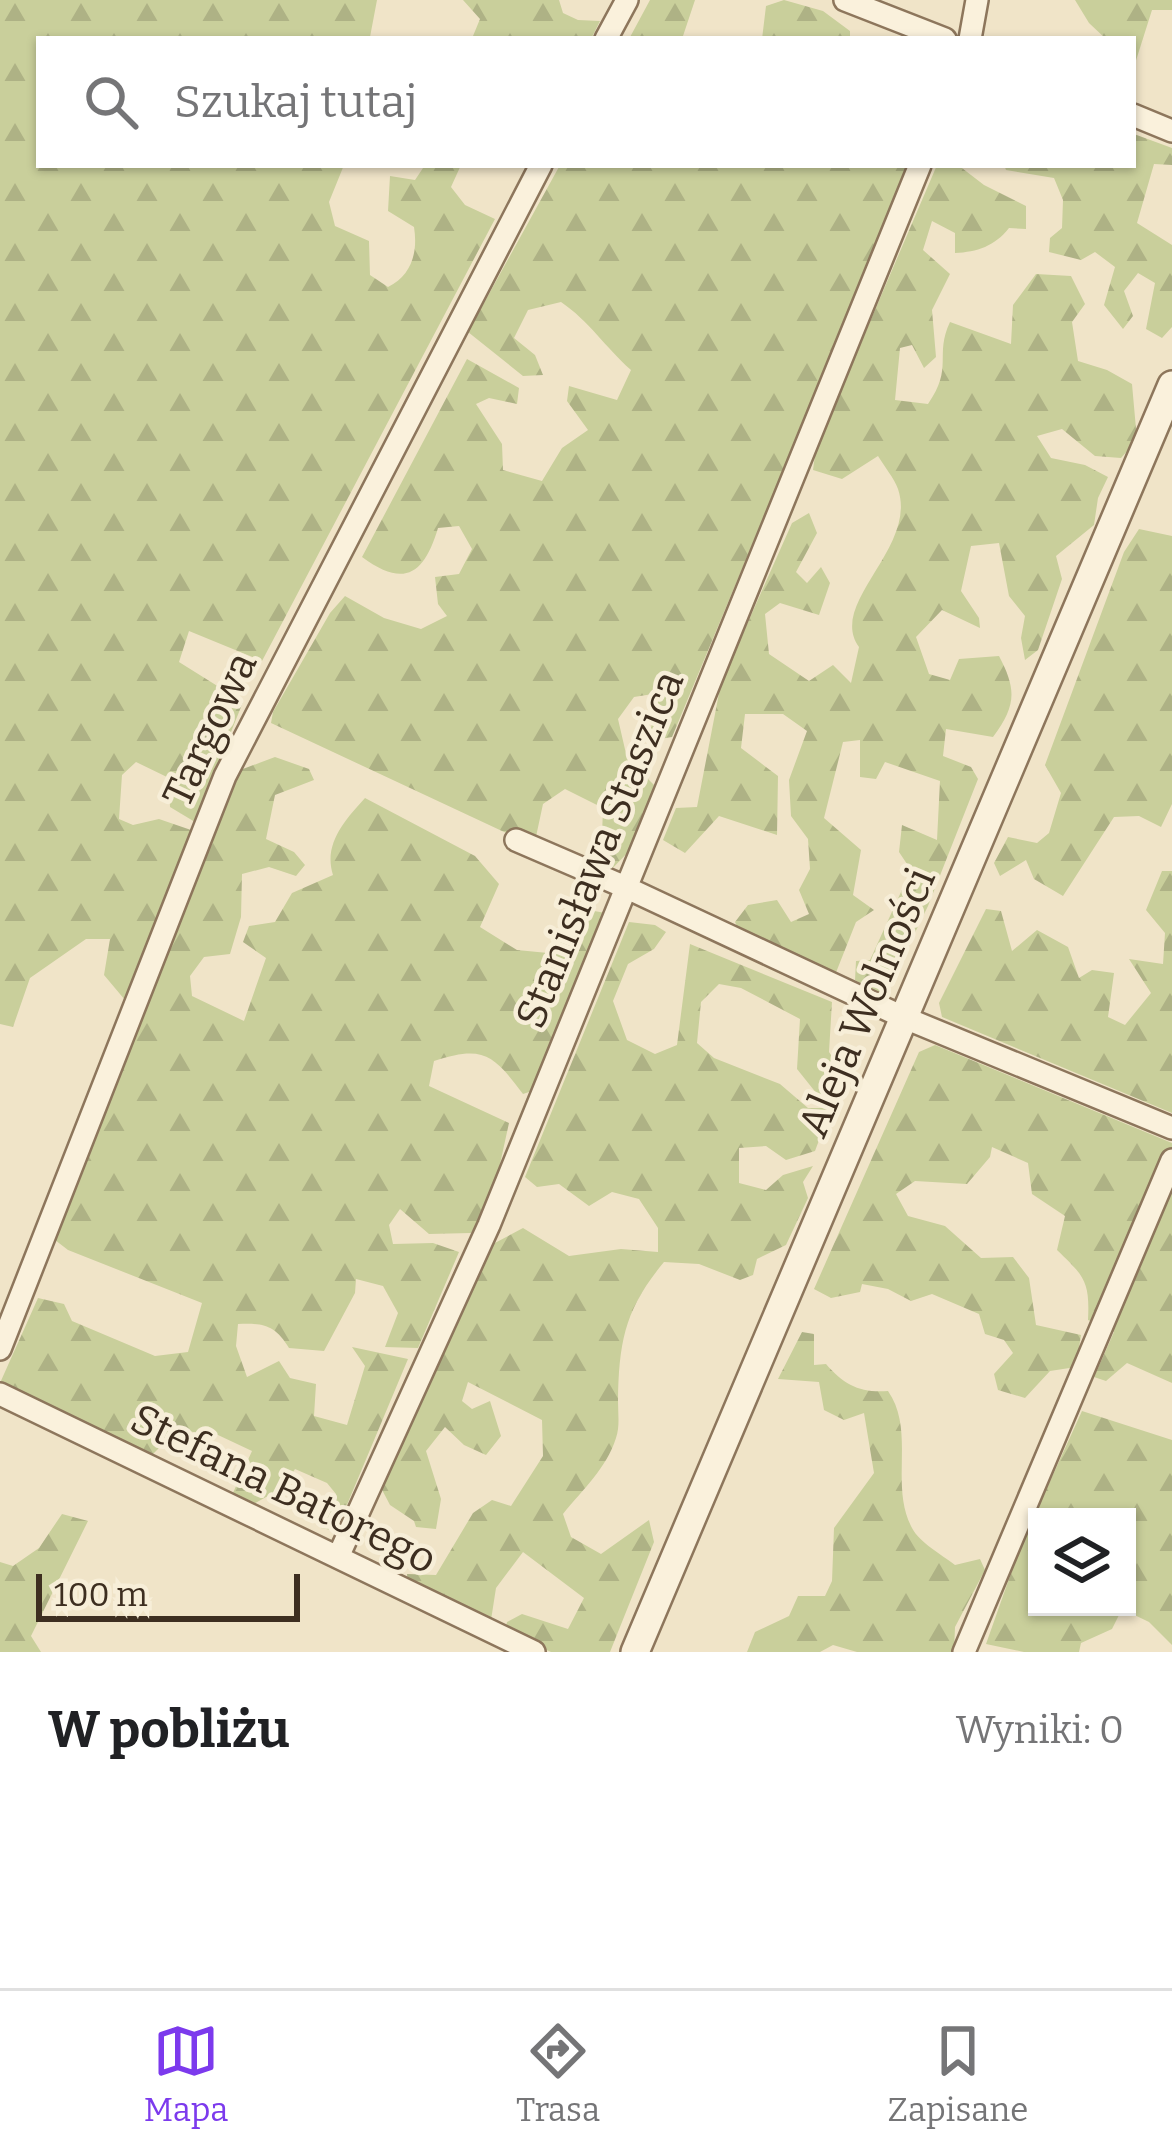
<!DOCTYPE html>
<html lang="pl">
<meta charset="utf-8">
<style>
:root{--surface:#fff;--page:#f6f6f6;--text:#202124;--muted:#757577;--line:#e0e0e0;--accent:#7c3aed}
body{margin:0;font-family:Bitter,serif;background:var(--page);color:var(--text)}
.controls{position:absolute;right:36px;bottom:36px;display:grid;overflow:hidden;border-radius:0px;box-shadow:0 3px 9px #0004}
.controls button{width:108px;height:108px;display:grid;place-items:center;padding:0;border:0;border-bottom:3px solid var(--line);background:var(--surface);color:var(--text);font:60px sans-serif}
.scale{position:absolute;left:36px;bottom:30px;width:264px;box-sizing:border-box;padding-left:12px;border:6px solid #3d2e20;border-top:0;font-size:33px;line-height:42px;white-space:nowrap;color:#3d2e20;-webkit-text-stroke:9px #f7eed8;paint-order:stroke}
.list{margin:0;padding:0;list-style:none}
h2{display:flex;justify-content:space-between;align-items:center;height:156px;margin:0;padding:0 48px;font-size:51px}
h2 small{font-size:39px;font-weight:400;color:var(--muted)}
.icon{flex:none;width:66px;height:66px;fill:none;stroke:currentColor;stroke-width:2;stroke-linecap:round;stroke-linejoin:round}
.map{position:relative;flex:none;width:1172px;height:1652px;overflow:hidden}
.search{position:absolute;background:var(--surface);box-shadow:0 3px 9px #0004;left:36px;right:36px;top:36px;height:132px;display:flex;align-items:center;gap:30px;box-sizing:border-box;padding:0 42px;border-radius:0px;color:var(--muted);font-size:45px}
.sheet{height:336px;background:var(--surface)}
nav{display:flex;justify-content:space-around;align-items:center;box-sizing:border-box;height:168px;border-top:3px solid var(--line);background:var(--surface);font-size:33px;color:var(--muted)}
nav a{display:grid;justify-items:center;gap:6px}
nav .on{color:var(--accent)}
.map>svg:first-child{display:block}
</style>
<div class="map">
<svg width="1172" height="1652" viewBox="0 0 1172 1652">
<defs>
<pattern id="forest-firs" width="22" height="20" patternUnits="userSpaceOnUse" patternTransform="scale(3)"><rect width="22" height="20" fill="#c9cf9b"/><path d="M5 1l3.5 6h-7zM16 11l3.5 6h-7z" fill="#aeb285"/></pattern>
</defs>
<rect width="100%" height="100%" fill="#f0e4c8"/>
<path fill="url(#forest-firs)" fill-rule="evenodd" d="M 0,0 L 377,0 L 370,37 L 375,39 L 39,39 L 39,165 L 344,165 L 329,202 L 335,226 L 369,241 L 370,275 L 388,287 C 412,275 418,252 414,227 L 388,211 L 390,176 L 415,180 L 425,165 L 461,165 L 451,187 L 465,205 L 495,219 L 262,661 L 189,631 L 179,662 L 243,702 L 195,822 L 170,807 L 169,778 L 136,762 L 122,775 L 119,819 L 133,825 L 159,819 L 191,830 L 125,1000 L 104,975 L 110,939 L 86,939 L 30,978 L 13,1027 L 0,1024 Z
M 463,0 L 559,0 L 563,13 L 578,20 L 600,21 L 591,39 L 478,39 L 473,36 L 480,19 Z
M 650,0 L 695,0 L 682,39 L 629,39 Z
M 784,0 L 823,11 L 850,31 L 850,39 L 762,39 L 766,6 Z
M 1075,0 L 1172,0 L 1172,10 L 1152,10 L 1133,70 L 1133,39 L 1106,39 L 1089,23 Z
M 1134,134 L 1172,148 L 1172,165 L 1154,164 L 1137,223 L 1172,245 L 1172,327 L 1162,338 L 1146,329 L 1155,283 L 1138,273 L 1124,291 L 1133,316 L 1123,329 L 1104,305 L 1115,267 L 1095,252 L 1081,260 L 1049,252 L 1050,238 L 1062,228 L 1063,200 L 1054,178 L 1006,170 L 1004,165 L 1133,165 Z
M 560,165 L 910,165 L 672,737 L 648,741 L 659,693 L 634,697 L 618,719 L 627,758 L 654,785 L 636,844 L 605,876 L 564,855 L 590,856 L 602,835 L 603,808 L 565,789 L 543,804 L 534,846 L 271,723 L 273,712 L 330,613 L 345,596 L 384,618 L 421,629 L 447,616 L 438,604 L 435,577 L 459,574 L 472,549 L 459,526 L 438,528 C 424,575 404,588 362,557 L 467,359 L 519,388 L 517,404 L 489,398 L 476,404 L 502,444 L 503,470 L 542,481 L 562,448 L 588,430 L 567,401 L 569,386 L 617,400 L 631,370 C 605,347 589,321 561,302 L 528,310 L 514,338 L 535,355 L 543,375 L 523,376 L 468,332 Z
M 937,165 L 958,165 L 984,185 L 1026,206 L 1026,229 L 1009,228 C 995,246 977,252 955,253 L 955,233 L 932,221 L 923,250 L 950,274 L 932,310 L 936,357 L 924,368 L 912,345 L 900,348 L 895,400 L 928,404 C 954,367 934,356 950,322 L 1011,344 L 1013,305 L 1036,274 L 1071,276 L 1085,304 L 1072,322 L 1078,361 L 1107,370 L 1132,384 L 1137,440 L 1121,458 L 1095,456 L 1062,429 L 1037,436 L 1051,458 L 1085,465 L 1108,477 L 1098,498 L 1094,525 L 1056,556 L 1062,579 L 1038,650 L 1025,660 L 1021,638 L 1025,616 L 1009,596 L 999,543 L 971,546 L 961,591 L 979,618 L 980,628 L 942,610 L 916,637 L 929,674 L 950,680 L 959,659 L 999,656 C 1017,690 1016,706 993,737 L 946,729 L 943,756 L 971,767 L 978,779 L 928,906 L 883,998 L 855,980 L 856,961 L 870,960 L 911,870 L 899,852 L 902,825 L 937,840 L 940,781 L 885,762 L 876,779 L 860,777 L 860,740 L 843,742 L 824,818 L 861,850 L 853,895 L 874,910 L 856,922 L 835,975 L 742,937 L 735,922 L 748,905 L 777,900 L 791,922 L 809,914 L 799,890 L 810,869 L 808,839 L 791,816 L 789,780 L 807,731 L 783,714 L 745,714 L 741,748 L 778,776 L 777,835 L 719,816 L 685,853 L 663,840 L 676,808 L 697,807 L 721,683 L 792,523 L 809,513 L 817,533 L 796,572 L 807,583 L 821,567 L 830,583 L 819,615 L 780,603 L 765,614 L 769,654 L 809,681 L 833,665 L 851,683 L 859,647 C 827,603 918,548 898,489 C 894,478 884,466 878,456 L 842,479 L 813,470 L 816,448 Z
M 1139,529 L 1172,536 L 1172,804 L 1161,827 L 1139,816 L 1114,817 L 1063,896 L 1034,879 L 1026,860 L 1000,876 L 994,863 L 1008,837 L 1037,843 L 1049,833 L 1061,793 L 1045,765 L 1124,552 Z
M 275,757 L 309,769 L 314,780 L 275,795 L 266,839 L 294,852 L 305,865 L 296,876 L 269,867 L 242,874 L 241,917 L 230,954 L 204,957 L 190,976 L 192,996 L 244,1021 L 266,958 L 243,942 L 249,926 L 275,922 L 292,893 L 333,875 C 323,844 345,820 365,798 L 475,856 L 499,884 L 480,927 L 517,950 L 548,953 L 576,908 L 606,913 L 538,1089 L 523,1094 C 493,1054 483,1045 434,1061 L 429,1086 L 509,1123 L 493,1196 L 471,1233 L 429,1234 L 400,1209 L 389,1225 L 393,1244 L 433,1243 L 459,1252 L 418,1348 L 385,1347 L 398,1313 L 383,1286 L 356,1279 L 355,1293 L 324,1351 L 289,1348 C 275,1325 264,1323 238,1324 L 236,1346 L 247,1377 L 279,1361 L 290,1378 L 316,1384 L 314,1416 L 347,1425 L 365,1366 L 352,1347 L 408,1359 L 336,1531 L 321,1528 L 336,1494 L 327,1483 L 295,1469 L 284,1487 L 250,1506 L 232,1495 L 252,1451 L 218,1435 L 177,1430 L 149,1458 L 14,1398 L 0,1383 L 38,1298 L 64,1304 L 72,1321 L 155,1356 L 188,1352 L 202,1303 L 68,1250 L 55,1240 L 235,772 Z
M 1162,871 L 1172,871 L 1172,1113 L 942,1017 L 939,1003 L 986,909 L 1001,911 L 1012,951 L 1037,930 L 1068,947 L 1079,978 L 1092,970 L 1114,973 L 1108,1017 L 1125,1025 L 1151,993 L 1129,959 L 1163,964 L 1165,933 L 1146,910 Z
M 629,922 L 655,925 L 666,932 L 654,949 L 628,964 L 613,1001 L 627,1040 L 655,1054 L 677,1045 L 690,944 L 832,1002 L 829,1052 L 841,1070 L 829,1095 L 817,1094 L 797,1069 L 800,1019 L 741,988 L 719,984 L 701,1002 L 697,1043 L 714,1058 L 780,1084 L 808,1108 L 831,1108 L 815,1151 L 786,1160 L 766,1146 L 739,1148 L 739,1183 L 766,1190 L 783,1175 L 813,1166 L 803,1182 L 808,1198 L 786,1245 L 757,1259 L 753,1275 L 740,1280 L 699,1264 L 664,1262 C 625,1309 619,1341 618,1401 C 618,1414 620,1426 616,1438 C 606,1469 583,1489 563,1514 L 571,1537 L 601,1554 L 649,1520 L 654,1542 L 610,1652 L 551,1652 L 505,1631 L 507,1622 L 522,1614 L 568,1629 L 584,1598 L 523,1552 L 496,1588 L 491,1620 L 408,1584 L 407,1574 L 436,1575 L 473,1513 L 492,1500 L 511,1506 L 543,1456 L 542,1420 L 468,1382 L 462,1401 L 472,1409 L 490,1401 L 501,1436 L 486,1455 L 464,1445 L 445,1427 L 426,1451 L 441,1499 L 436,1529 L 416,1527 L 414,1521 L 390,1505 L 379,1484 L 493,1244 L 523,1228 L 569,1256 L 621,1249 L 658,1252 L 658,1228 L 639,1199 L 612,1192 L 589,1206 L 559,1184 L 537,1187 L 525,1177 Z
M 935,1045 L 1172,1143 L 1172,1383 L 1127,1363 L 1106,1381 L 1094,1377 L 1114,1332 L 1088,1320 C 1090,1281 1084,1276 1057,1250 L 1065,1216 L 1032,1194 L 1028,1163 L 992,1147 L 990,1157 L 967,1184 L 915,1181 L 896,1194 L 908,1216 L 945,1226 L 981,1258 L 1013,1257 L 1029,1278 L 1036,1325 L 1081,1335 L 1076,1367 L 1050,1371 L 1025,1398 L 998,1390 L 994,1374 L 1013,1353 L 1004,1340 L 985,1334 L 979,1314 L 932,1294 L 911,1301 L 888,1289 L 862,1284 L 860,1292 L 831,1298 L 814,1289 L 919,1052 Z
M 802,1332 L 814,1334 L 814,1365 L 826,1364 C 844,1385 860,1393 888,1391 C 916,1431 889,1485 912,1528 C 919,1542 942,1555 955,1565 L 980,1559 L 985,1570 L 955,1627 L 954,1652 L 857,1652 L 833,1645 L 820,1652 L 747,1652 L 755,1632 L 789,1616 L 798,1596 L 825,1596 L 832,1581 L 834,1528 L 874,1473 L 864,1413 L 844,1420 L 824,1410 L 819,1382 L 778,1379 Z
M 1082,1411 L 1172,1440 L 1172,1645 L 1149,1622 L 1122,1609 L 1112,1629 L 1081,1643 L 1079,1652 L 1024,1652 L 986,1644 L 1021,1545 ZM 1037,1517 L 1127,1517 L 1127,1607 L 1037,1607 Z
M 62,1514 L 88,1521 L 31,1636 L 41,1652 L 0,1652 L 0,1562 L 13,1566 L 39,1548 Z"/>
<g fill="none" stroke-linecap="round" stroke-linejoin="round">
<defs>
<path id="minor" d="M 845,0 L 945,39
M 606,39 L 627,0
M 970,39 L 977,0
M 1133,115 L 1172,131
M 516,840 L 625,887 L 905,1018 L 1172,1128
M 0,1349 L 225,776 L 541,165
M 0,1394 L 534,1652
M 338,1557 L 489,1225 L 920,165
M 964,1652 L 1172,1160"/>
<path id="tertiary" d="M 635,1652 L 1172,385"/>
</defs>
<use href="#minor" stroke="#8d765c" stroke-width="26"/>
<use href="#tertiary" stroke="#8d765c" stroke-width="32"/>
<use href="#minor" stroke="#faf1dc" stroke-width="21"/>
<use href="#tertiary" stroke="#faf1dc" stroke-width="27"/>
</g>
<g text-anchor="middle" stroke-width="9" stroke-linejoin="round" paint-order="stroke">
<g font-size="42" fill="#3d2e20" stroke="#f7eed8">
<text transform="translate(209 729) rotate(-65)" y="15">Targowa</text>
<text transform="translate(599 849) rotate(-68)" y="15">Stanisława Staszica</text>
<text transform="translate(866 1002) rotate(-67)" y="15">Aleja Wolności</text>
<text transform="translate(284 1488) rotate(26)" y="15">Stefana Batorego</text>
</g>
</g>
</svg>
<div class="controls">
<button><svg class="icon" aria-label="layers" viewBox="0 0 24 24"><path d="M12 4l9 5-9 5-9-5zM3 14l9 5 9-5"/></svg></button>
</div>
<div class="scale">100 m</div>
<div class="search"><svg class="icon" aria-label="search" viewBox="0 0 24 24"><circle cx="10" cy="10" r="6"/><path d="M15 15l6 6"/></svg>Szukaj tutaj</div>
</div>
<section class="sheet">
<h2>W pobliżu<small>Wyniki: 0</small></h2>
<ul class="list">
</ul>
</section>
<nav>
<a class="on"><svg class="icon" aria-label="map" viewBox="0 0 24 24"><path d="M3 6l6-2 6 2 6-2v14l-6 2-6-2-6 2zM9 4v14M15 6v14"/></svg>Mapa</a>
<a><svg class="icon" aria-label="directions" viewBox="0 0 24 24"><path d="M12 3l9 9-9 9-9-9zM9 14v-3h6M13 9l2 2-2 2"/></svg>Trasa</a>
<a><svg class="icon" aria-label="saved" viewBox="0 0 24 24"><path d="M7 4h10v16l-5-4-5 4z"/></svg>Zapisane</a>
</nav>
